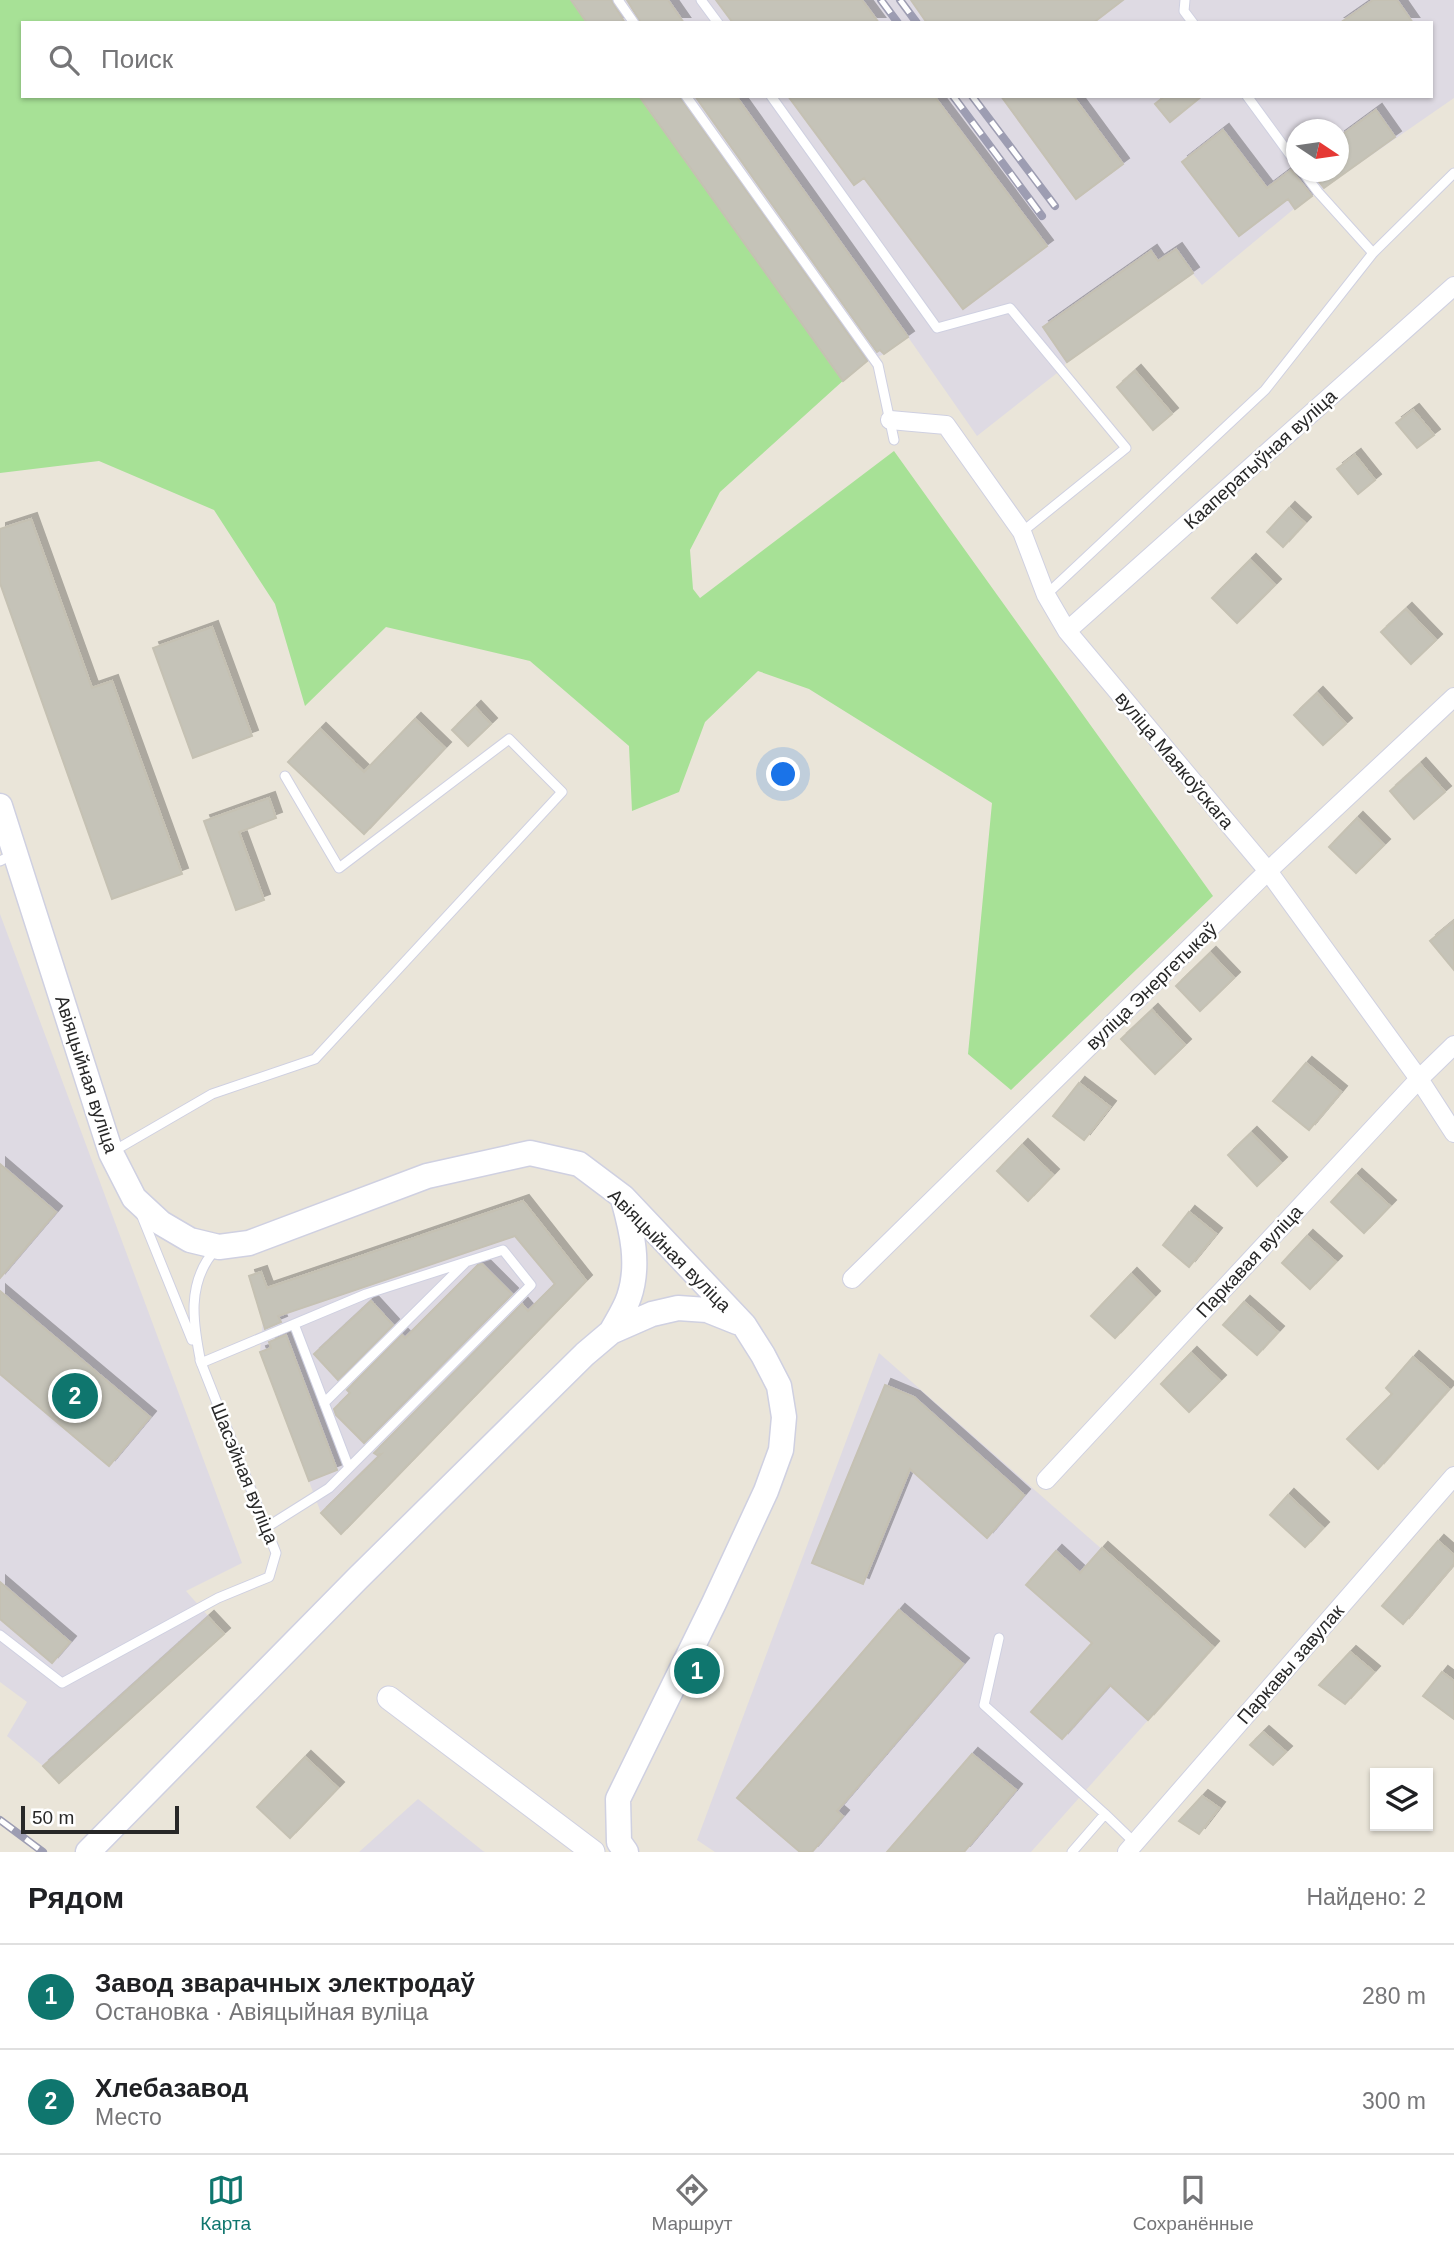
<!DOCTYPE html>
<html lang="ru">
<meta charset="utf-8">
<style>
:root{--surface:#fff;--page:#f6f6f6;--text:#202124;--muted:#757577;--line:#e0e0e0;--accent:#0f766e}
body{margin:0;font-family:Helvetica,sans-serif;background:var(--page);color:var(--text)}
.controls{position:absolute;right:21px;bottom:21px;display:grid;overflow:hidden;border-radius:0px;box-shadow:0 2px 5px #0004}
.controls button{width:63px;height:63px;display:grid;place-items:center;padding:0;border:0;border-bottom:2px solid var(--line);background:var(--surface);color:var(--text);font:35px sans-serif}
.compass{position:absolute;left:1286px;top:119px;width:63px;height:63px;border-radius:50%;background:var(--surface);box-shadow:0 2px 5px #0004;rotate:103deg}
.scale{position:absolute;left:21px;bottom:18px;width:158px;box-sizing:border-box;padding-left:7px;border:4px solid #282828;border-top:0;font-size:19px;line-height:24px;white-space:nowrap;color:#282828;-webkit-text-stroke:5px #fff;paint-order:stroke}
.you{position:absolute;left:784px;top:775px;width:24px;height:24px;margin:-18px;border:5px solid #fff;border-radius:50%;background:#1a73e8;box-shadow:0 0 0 10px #1a73e833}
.badge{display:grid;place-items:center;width:46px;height:46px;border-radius:50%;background:var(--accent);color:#fff;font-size:23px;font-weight:700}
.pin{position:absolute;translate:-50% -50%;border:4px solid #fff;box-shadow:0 2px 7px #0006}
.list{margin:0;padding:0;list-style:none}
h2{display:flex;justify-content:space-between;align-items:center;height:91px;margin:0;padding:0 28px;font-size:30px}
h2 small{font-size:23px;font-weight:400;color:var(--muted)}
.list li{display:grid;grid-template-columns:46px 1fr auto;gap:21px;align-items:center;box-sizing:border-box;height:105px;padding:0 28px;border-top:2px solid var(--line)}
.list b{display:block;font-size:26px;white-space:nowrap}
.list p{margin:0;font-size:23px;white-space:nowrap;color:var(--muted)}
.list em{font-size:23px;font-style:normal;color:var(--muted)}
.icon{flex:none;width:38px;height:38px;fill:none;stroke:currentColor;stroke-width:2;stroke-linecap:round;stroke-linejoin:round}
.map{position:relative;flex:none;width:1454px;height:1852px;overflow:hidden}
.search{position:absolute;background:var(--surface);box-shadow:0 2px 5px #0004;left:21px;right:21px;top:21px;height:77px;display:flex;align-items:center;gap:18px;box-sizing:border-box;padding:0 24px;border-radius:0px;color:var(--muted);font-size:26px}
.sheet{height:301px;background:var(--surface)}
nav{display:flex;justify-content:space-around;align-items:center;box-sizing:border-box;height:98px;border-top:2px solid var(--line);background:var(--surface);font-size:19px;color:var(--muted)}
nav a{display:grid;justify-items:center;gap:4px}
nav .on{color:var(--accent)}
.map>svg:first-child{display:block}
</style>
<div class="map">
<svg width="1454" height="1852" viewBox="0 0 1454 1852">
<defs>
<filter id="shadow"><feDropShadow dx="6" dy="-6" stdDeviation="0" flood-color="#0004"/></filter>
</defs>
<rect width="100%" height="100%" fill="#eae5d9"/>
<path fill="#dedae3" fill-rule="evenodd" d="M 571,0 L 1454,0 L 1454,98 L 1295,208 L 1202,285 L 1193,274 L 1067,362 L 1061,370 L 977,436 L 908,337 L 884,354 L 864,363 L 843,381 L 639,96 L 1431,96 L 1431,23 L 587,23 ZM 1296,130 L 1338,130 L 1338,172 L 1296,172 Z
M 0,914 L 242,1563 L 186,1591 L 224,1634 L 59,1783 L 43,1766 L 7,1736 L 27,1702 L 0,1682 Z
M 523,1201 L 586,1281 L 341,1534 L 321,1513 L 260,1352 L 263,1321 L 254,1292 Z
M 879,1353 L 1213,1647 L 1031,1852 L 715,1852 L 697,1840 Z
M 418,1799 L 483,1851 L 485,1852 L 359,1852 Z"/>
<path fill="#a7e196" d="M 0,0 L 588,0 L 605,23 L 23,23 L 23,96 L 658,96 L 856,369 L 720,492 L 690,550 L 693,589 L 700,598 L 894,451 L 1213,896 L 1011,1090 L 968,1054 L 992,803 L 809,689 L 758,671 L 705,722 L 679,792 L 632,811 L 629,746 L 530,661 L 386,627 L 305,706 L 275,604 L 214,510 L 99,461 L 0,473 Z"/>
<path fill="#c5c3b8" stroke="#c5c1b3" stroke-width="2" filter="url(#shadow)" d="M 571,0 L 611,0 L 625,23 L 587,23 Z
M 627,0 L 668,0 L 684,23 L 641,23 Z
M 716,0 L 862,0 L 879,23 L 733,23 Z
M 911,0 L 1123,0 L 1093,23 L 927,23 Z
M 1373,0 L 1397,0 L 1413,23 L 1340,23 Z
M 639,96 L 679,96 L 867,361 L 843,381 Z
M 695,96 L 736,96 L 908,337 L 884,354 L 880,350 L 877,352 Z
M 788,96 L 934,96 L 1047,246 L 963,309 L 864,178 L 854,185 Z
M 1001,96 L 1073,96 L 1123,164 L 1076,199 Z
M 1165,96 L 1202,96 L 1170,122 L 1155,104 Z
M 1376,110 L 1395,137 L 1324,188 L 1311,172 L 1339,172 L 1339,137 Z
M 1223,130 L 1267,188 L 1291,170 L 1312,196 L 1295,209 L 1288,199 L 1239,236 L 1182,162 Z
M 1176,249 L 1193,273 L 1067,362 L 1043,327 L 1151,251 L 1158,261 Z
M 1135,371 L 1172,414 L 1153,430 L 1117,387 Z
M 1413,410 L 1434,435 L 1417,448 L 1396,423 Z
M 1355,455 L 1375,480 L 1358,494 L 1337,469 Z
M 1289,508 L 1305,523 L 1283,547 L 1267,532 Z
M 31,519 L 92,688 L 112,681 L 182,874 L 112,899 L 0,583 L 0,529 Z
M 1250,560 L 1275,585 L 1237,623 L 1212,598 Z
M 1406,609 L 1436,640 L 1411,664 L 1381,632 Z
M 212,627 L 252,736 L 193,758 L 153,648 Z
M 1317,693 L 1346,724 L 1323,745 L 1294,715 Z
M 475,707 L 491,724 L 468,746 L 452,730 Z
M 415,719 L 445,748 L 364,834 L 288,762 L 320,729 L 364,772 Z
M 1420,764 L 1445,792 L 1414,819 L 1390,791 Z
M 269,798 L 276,818 L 239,832 L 264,900 L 236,910 L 204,821 Z
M 1357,818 L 1384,845 L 1356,873 L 1329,847 Z
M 1454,921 L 1454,970 L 1430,941 Z
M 1210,953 L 1234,978 L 1200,1011 L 1176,986 Z
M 1152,1010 L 1185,1045 L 1155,1074 L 1121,1039 Z
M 1306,1063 L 1341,1092 L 1309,1130 L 1273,1101 Z
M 1079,1083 L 1110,1107 L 1084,1140 L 1053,1116 Z
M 1251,1133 L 1281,1163 L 1257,1186 L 1228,1155 Z
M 1022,1145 L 1053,1175 L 1028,1201 L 997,1171 Z
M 0,1164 L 56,1212 L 0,1278 Z
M 1356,1175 L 1390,1206 L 1364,1233 L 1331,1202 Z
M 523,1201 L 586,1281 L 341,1534 L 321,1513 L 381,1454 L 377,1455 L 374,1453 L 522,1304 L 528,1311 L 555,1284 L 515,1236 L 278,1316 L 281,1322 L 265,1329 L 249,1276 L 261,1272 L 267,1288 Z
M 1189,1212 L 1216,1234 L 1189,1267 L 1163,1245 Z
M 1307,1236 L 1336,1262 L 1310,1289 L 1282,1263 Z
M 482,1264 L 512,1294 L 364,1443 L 336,1415 L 334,1409 L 350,1393 L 347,1390 L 402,1335 L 405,1338 L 478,1265 Z
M 1131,1274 L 1154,1297 L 1115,1338 L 1091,1316 Z
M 0,1291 L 150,1417 L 109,1466 L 0,1374 Z
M 371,1301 L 393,1325 L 338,1380 L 314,1354 Z
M 1244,1302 L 1278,1332 L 1257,1355 L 1223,1325 Z
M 286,1335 L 337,1470 L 309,1481 L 260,1352 L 271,1348 L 269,1342 Z
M 1191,1353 L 1220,1381 L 1189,1412 L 1161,1384 Z
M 1413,1357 L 1449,1389 L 1378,1469 L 1347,1439 L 1392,1394 L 1386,1388 Z
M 885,1385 L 914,1397 L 1024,1495 L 987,1538 L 910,1469 L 863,1584 L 812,1563 Z
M 1288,1495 L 1323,1528 L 1305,1547 L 1270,1515 Z
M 1438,1541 L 1454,1555 L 1454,1564 L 1403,1624 L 1382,1606 Z
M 1102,1548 L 1213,1647 L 1148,1720 L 1110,1685 L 1062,1739 L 1031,1712 L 1092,1643 L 1026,1585 L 1056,1551 L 1080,1573 Z
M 0,1582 L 70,1642 L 52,1663 L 0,1619 Z
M 899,1610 L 963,1664 L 837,1811 L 843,1816 L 812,1852 L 800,1852 L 737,1798 Z
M 208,1617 L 224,1634 L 59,1783 L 43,1766 Z
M 1350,1652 L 1374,1672 L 1345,1704 L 1319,1685 Z
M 1442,1672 L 1454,1681 L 1454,1719 L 1423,1696 Z
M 1263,1732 L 1286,1752 L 1273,1765 L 1250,1745 Z
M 972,1754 L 1016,1790 L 964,1852 L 887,1852 Z
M 305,1757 L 338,1788 L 290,1838 L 257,1807 Z
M 1202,1796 L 1219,1808 L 1199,1834 L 1179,1821 Z"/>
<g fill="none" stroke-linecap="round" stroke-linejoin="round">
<defs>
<path id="service" d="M 618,0 L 634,23
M 701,0 L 718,23
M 1185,0 L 1184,11 L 1193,23
M 686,96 L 878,365 L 894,440
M 771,96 L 937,328 L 1010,308 L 1126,448 L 1022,532
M 1247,96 L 1296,163
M 1373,253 L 1454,173
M 1046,595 L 1265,390 L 1373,253 L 1318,192 L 1303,172
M 0,861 L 14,854
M 112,1152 L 212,1094 L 315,1059 L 562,792 L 509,739 L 339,868 L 285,776
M 141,1214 L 192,1340
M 215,1250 C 186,1283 193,1324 201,1363 L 366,1294 L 503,1250 L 531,1285 L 329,1488 L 267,1527
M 294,1324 L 349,1468
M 324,1403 L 465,1263
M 0,1635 L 62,1683 L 218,1598 L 269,1577 L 276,1553 L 200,1360
M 999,1638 L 984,1705 L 1105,1814
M 1072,1852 L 1105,1814 L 1135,1843"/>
<path id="minor" d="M 890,420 L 946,425 L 1022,532 L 1046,595 L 1067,631 L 1268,871 L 1419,1079 L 1454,1133
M 1067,631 L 1454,286
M 852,1279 L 1268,871 L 1454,697
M 1046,1480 L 1419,1079 L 1454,1045
M 1127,1852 L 1454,1476"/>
<path id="tertiary" d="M 389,1698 L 593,1852"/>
<path id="secondary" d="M 0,806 L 111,1153 L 134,1198 L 161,1223 L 190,1240 L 219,1247 L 249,1243 L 427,1176 L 530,1153 L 579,1164 L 623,1197 L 744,1325 L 763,1355 L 779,1386 L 784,1417 L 781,1450 L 766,1491 L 714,1603 L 618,1799 L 619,1842 L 626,1852
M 611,1332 C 617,1321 625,1309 629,1297 C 640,1265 632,1231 623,1199
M 88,1852 L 358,1578 L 585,1354 L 611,1332 L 652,1314 L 678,1308 L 707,1310 L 737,1322"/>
</defs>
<use href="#service" stroke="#cfd0e1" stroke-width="11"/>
<use href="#minor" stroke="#cfd0e1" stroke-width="20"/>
<use href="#tertiary" stroke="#cfd0e1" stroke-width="25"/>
<use href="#secondary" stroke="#cfd0e1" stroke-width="27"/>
<use href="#service" stroke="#fff" stroke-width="9"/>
<use href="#minor" stroke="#fff" stroke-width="18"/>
<use href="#tertiary" stroke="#fff" stroke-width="23"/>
<use href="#secondary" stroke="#fff" stroke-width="24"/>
<defs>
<path id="rail" d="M 881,0 L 898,23
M 900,0 L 917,23
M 953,96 L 1042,216
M 972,96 L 1055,206
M 0,1820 L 43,1852"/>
</defs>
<use href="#rail" stroke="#9d9db2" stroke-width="8"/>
<use href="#rail" stroke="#fff" stroke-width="5" stroke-dasharray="16" stroke-linecap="butt"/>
</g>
<g text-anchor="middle" stroke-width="5" stroke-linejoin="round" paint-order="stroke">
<g font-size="19" fill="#282828" stroke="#fff">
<text transform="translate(1260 459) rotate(-42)" y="7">Кааператыўная вуліца</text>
<text transform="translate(1175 760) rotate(50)" y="7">вуліца Маякоўскага</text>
<text transform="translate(1151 986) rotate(-44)" y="7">вуліца Энергетыкаў</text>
<text transform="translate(87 1074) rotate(72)" y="7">Авіяцыйная вуліца</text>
<text transform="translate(670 1250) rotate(45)" y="7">Авіяцыйная вуліца</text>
<text transform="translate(1249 1261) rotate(-47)" y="7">Паркавая вуліца</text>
<text transform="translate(245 1473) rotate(68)" y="7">Шасэйная вуліца</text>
<text transform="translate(1290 1664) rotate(-49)" y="7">Паркавы завулак</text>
</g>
</g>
</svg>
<div class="controls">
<button><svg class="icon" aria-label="layers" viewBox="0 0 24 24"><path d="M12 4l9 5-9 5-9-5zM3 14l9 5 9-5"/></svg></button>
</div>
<svg class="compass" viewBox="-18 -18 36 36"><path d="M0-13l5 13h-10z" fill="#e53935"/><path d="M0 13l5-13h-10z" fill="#757577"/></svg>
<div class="scale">50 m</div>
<div class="you"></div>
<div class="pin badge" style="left:697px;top:1671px">1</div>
<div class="pin badge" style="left:75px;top:1396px">2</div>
<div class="search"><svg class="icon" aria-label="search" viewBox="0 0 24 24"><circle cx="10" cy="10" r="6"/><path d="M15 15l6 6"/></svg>Поиск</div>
</div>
<section class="sheet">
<h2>Рядом<small>Найдено: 2</small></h2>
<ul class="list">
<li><span class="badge">1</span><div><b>Завод зварачных электродаў</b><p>Остановка · Авіяцыйная вуліца</p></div><em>280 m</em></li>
<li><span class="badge">2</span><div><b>Хлебазавод</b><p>Место</p></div><em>300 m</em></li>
</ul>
</section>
<nav>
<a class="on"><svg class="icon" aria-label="map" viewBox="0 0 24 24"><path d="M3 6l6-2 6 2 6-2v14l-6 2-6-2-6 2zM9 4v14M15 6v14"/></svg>Карта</a>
<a><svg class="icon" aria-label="directions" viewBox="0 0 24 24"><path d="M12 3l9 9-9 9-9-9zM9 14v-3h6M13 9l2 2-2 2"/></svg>Маршрут</a>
<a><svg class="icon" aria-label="saved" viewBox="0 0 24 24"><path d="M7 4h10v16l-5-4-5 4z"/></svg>Сохранённые</a>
</nav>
